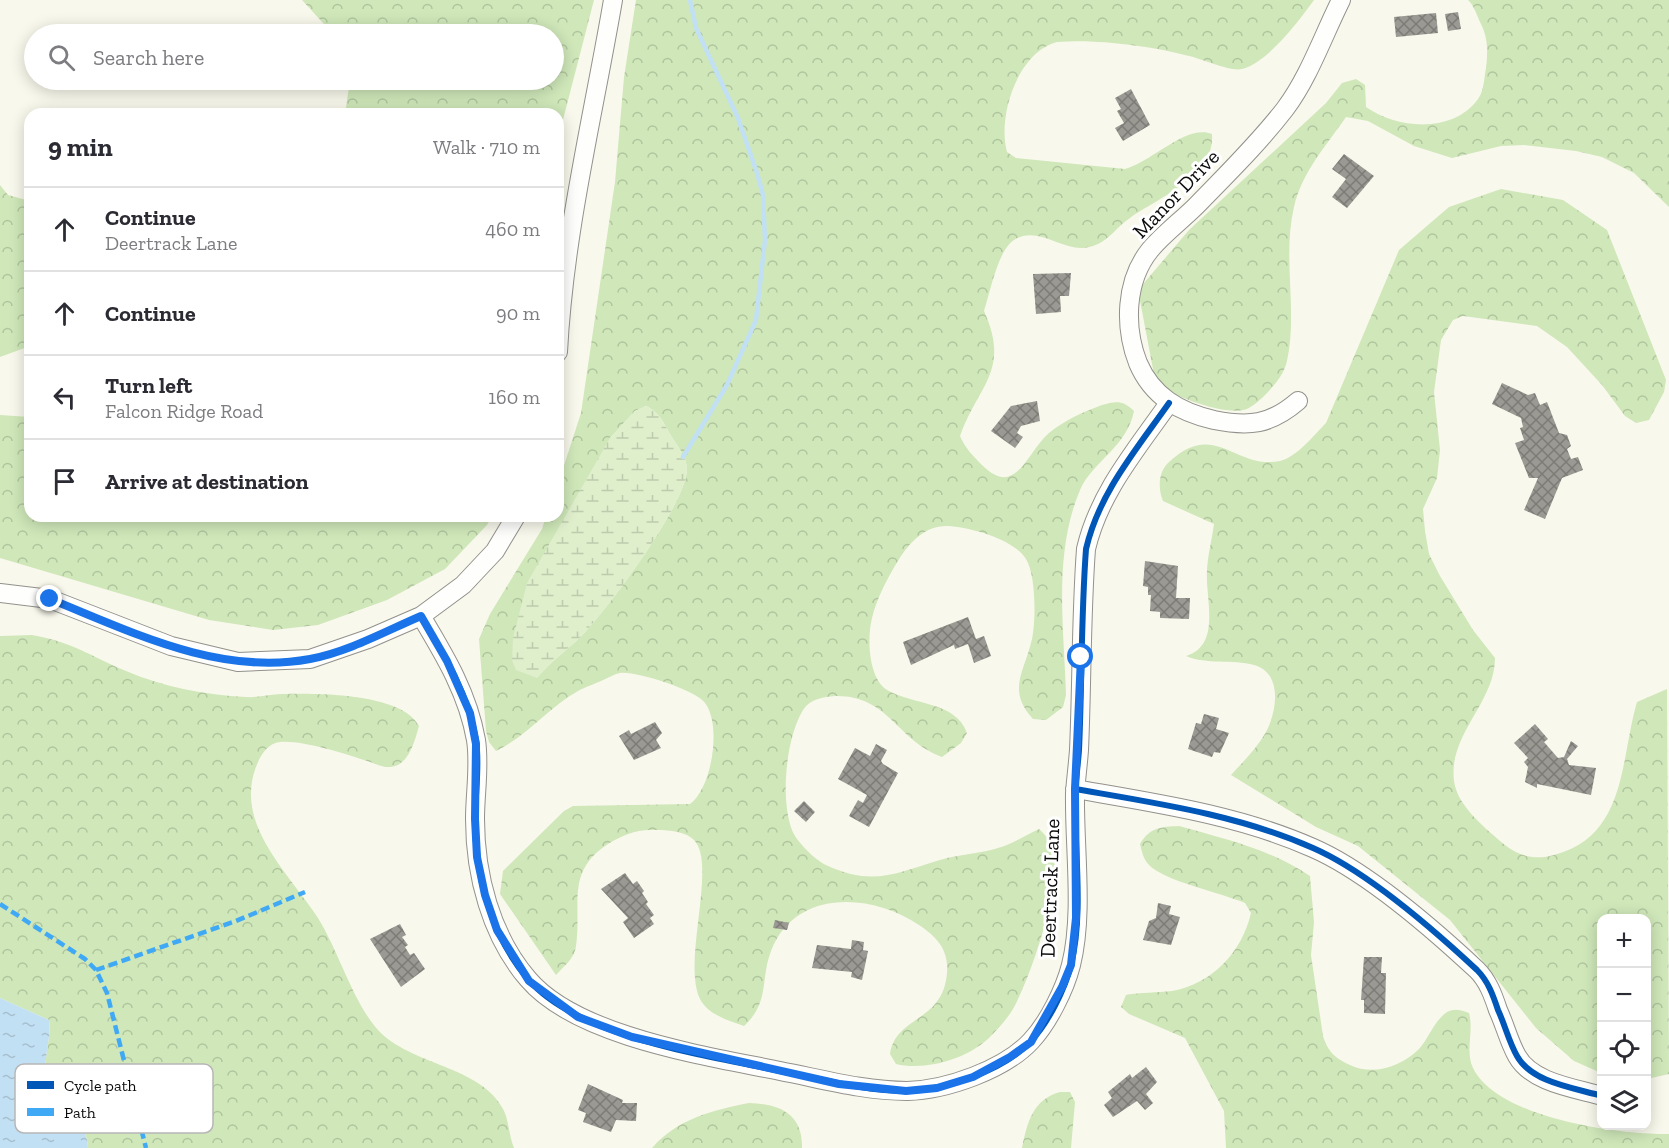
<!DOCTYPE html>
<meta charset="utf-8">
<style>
:root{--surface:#fff;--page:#f2f2f3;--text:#2b2b33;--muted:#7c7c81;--line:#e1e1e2}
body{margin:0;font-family:"Zilla Slab",serif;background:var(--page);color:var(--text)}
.controls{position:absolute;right:18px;bottom:18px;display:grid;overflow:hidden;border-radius:12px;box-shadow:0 3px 15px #0003}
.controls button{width:54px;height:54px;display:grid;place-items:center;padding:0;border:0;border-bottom:2px solid var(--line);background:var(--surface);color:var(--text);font:30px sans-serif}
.stop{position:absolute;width:18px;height:18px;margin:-14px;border:4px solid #1a73e8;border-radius:50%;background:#fff}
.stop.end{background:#1a73e8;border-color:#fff;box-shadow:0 2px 6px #0008}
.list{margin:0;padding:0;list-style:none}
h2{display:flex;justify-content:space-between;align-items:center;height:78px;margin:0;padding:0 24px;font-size:26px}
h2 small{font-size:20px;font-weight:400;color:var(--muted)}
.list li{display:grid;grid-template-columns:39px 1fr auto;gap:18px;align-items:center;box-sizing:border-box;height:84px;padding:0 24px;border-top:2px solid var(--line)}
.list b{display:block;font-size:22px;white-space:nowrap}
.list p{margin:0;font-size:20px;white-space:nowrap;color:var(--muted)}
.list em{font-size:20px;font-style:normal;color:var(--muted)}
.icon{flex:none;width:33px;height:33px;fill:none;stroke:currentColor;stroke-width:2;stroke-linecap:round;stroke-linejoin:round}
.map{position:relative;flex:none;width:1669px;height:1148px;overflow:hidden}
.search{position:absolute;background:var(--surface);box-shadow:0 3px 15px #0003;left:24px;top:24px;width:540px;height:66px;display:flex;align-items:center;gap:15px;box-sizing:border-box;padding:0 21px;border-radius:33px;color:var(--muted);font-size:22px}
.panel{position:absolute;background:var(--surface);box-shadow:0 3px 15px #0003;left:24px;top:108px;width:540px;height:414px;border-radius:18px}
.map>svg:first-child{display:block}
</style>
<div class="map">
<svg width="1669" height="1148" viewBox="0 0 1669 1148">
<defs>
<pattern id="forest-crowns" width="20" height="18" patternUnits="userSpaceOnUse" patternTransform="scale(1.5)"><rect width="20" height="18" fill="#cfe7b9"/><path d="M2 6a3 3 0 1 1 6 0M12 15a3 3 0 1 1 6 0" fill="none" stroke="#b0c59e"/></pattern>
<pattern id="wetland-marsh" width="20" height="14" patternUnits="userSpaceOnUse" patternTransform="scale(1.5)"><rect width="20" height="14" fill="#dfefcc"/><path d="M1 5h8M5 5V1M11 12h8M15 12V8" fill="none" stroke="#beccae"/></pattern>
<pattern id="water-ripples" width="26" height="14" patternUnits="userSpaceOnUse" patternTransform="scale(1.5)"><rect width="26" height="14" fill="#c2e0f3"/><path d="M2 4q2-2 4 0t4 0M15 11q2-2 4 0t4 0" fill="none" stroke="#a5bfcf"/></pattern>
<pattern id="building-cross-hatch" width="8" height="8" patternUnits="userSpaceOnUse" patternTransform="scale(1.5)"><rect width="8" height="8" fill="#9b9993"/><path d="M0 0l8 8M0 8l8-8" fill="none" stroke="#7d7b76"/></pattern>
</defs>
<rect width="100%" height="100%" fill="#f9f8ec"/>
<path fill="url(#forest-crowns)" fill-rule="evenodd" d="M 302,0 L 594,0 L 558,139 L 558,114 L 345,114 L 350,80 L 554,80 L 554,34 L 333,34 Z
M 636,0 L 1314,0 C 1299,21 1267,63 1242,69 C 1231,72 1202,59 1189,56 C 1151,46 1096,39 1057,42 C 1018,52 997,116 1007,152 L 1016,158 L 1125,169 C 1152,162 1186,124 1212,134 C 1215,177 1159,197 1130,218 C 1115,228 1108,243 1089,247 C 1065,254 1038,224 1014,240 C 998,250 990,293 984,311 C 1011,371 978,385 960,436 C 965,448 973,456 982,465 C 1016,499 1026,453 1049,433 C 1065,420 1083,412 1102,405 C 1116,401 1123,400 1134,411 C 1127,447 1092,462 1080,490 C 1053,554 1064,627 1066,695 L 1063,707 L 1046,720 L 1033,719 C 1006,690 1025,671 1032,639 C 1036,620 1036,575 1026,559 C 1014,539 969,527 948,526 C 927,525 912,540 901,556 C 889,575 877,597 872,618 C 867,637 868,678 887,690 C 912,705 956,701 967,733 L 961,743 L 942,757 C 896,740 889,695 835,696 C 823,697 810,699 803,710 C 786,738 780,799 792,830 C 796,841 815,860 826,865 C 873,887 896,873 940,860 C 959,854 980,854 998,848 C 1012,844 1026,835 1039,829 C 1048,837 1052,845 1054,856 C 1060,890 1030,979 1013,1009 C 1007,1019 997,1030 989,1038 C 967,1059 926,1071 896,1064 L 890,1054 C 896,1015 943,1023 947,973 C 949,950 937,937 919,925 C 872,893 795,888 771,951 C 760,980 770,1002 744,1026 C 730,1021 713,1016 704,1005 C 677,974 719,866 694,840 C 684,830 664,830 650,830 C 635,830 621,836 608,844 C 565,872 582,904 576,946 C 575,958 564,966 556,975 L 500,894 L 503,871 L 564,811 L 573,806 L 690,804 C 712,788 722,725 705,703 C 696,690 636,671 620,673 C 614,674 608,678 603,680 C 595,684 585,687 578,691 C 548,708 527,736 496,751 L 489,742 L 486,731 L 479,639 L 490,614 L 542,529 L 546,516 L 558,516 L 558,484 L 581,413 L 615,182 L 624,77 ZM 646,406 C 659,412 664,423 671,436 C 677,445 687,458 687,469 C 687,502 611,604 586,631 C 571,648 551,660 537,678 L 610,438 L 635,411 Z
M 1468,0 L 1669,0 L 1669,207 L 1634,173 L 1602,157 L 1576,151 L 1524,145 L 1501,146 L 1452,158 L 1414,146 L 1368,121 L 1346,117 C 1326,146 1302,172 1294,207 C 1282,258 1298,311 1287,361 C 1284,374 1276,383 1268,392 C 1262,398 1255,405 1247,409 C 1226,417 1175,396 1156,385 L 1138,290 L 1189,230 L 1326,103 L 1342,83 L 1356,79 L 1365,85 L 1366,107 C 1397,129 1453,134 1478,99 C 1484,91 1484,78 1486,68 C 1488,52 1488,38 1481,24 C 1477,16 1474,5 1468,0 Z
M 0,185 L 8,195 L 30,201 L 30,346 L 0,357 Z
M 1501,189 L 1563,200 L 1607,230 L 1666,380 L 1664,392 L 1649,420 L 1636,423 L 1625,416 L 1602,385 L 1567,347 L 1537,326 L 1463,316 L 1453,320 L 1441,340 L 1434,392 L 1440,450 L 1437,478 L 1423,509 L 1425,531 L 1429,554 L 1440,576 L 1473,630 L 1495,658 C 1495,703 1448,734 1454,781 C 1457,805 1483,826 1500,841 C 1516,855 1533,861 1554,855 C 1627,836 1620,760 1637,702 L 1667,689 L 1669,1074 L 1647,1079 L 1646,918 L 1602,918 L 1601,1073 L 1574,1061 L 1536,1028 L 1450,920 L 1358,846 L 1316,827 L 1231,775 C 1243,762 1257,748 1266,732 C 1277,711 1283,673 1254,665 C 1232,659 1207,665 1186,656 C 1222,645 1205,598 1207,570 C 1208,554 1212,539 1214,524 L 1163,501 C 1158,489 1158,473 1168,463 C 1215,418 1234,470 1280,461 C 1297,457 1314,435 1326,423 L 1399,250 L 1449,207 Z
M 0,415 L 30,417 L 30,516 L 492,516 L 487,525 L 445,569 L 387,600 L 318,625 L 273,630 L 209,620 L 0,558 Z
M 32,635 C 73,642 90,656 126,671 C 164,687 204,695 246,697 C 258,698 270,694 282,694 C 316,693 402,693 419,726 C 415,740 409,766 390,767 C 383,768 371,762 364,760 C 342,753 302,740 280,742 C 269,743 262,753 258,762 C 231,822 288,872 318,918 C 339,952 353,1002 378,1030 C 410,1065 481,1066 503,1109 C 509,1120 509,1136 514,1148 L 88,1148 C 88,1121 57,1105 48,1081 C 41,1062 52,1040 49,1020 L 0,998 L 0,636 Z
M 1179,826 C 1225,839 1270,849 1310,876 L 1314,922 L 1311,955 L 1323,1036 C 1328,1052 1335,1058 1350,1065 C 1373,1076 1401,1067 1419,1049 C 1429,1038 1434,1021 1447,1012 C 1455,1008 1461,1010 1469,1013 C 1474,1030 1465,1052 1473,1068 C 1497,1118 1619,1135 1669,1134 L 1669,1148 L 1226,1148 L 1224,1111 L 1185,1038 L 1129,1014 L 1121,1007 L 1126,995 C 1141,992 1157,993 1172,991 C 1212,984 1242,952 1251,913 L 1245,903 C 1222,893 1164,881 1149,865 C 1143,858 1142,852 1140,844 C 1150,827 1161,827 1179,826 Z
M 1060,1092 L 1070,1092 L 1075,1102 L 1071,1148 L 1022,1148 C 1027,1123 1033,1099 1060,1092 Z
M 749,1103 C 780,1104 803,1114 802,1148 L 652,1148 C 677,1119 713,1110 749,1103 Z"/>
<path fill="url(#wetland-marsh)" d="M 646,406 C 659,412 664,423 671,436 C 677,445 687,458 687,469 C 687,502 611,604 586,631 C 571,648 551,660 537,678 L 516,670 L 512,660 L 513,638 L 527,583 L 610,438 L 635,411 Z"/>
<path fill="url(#water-ripples)" d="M 0,998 L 49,1020 C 52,1040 41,1062 48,1081 C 57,1105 88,1121 88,1148 L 0,1148 Z"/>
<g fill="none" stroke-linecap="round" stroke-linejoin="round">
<path stroke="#c2e0f3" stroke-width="4.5" d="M 683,457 L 727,385 L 756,320 L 765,240 L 763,195 L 757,173 L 738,118 L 696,28 L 690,0"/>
</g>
<path fill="url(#building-cross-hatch)" d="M 1458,12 L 1461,29 L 1448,31 L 1445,14 Z
M 1436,13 L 1438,33 L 1396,37 L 1394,17 Z
M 1131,89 L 1150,125 L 1123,141 L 1115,128 L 1124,123 L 1117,111 L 1121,109 L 1115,98 Z
M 1344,154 L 1374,176 L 1347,208 L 1332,197 L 1346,179 L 1332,169 Z
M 1071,273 L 1069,296 L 1060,296 L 1061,312 L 1036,314 L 1033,274 Z
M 1502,383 L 1528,395 L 1535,393 L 1540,405 L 1547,402 L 1559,433 L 1567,435 L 1571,446 L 1567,449 L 1571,459 L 1578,457 L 1583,470 L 1562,478 L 1545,519 L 1524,510 L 1538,478 L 1529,478 L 1515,443 L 1524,440 L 1520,428 L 1523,427 L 1521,418 L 1492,404 Z
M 1037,401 L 1040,421 L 1021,426 L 1017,433 L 1023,437 L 1015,448 L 991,431 L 1011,406 Z
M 1145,561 L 1178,566 L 1176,598 L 1190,598 L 1189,619 L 1160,618 L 1160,612 L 1150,611 L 1151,595 L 1148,595 L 1148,587 L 1143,586 Z
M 968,617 L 976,639 L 984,636 L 991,656 L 974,663 L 968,644 L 955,649 L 954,645 L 911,665 L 903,642 Z
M 1204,714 L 1219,718 L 1216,729 L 1229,733 L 1220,753 L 1214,752 L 1212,757 L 1188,749 L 1196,723 L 1201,724 Z
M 655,722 L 662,733 L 656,740 L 661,748 L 634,760 L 619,736 L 629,730 L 631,734 Z
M 1535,724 L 1548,739 L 1544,742 L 1558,758 L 1564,757 L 1571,741 L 1578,746 L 1567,759 L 1569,765 L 1596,768 L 1591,795 L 1537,784 L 1537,788 L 1525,782 L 1528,767 L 1524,762 L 1528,758 L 1514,743 Z
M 876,744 L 887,750 L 881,761 L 883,764 L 898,773 L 869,827 L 849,816 L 858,800 L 863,803 L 867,795 L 838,779 L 855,748 L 870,756 Z
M 804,801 L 815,812 L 806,822 L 794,811 Z
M 625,873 L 633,884 L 637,881 L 644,891 L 642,893 L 648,902 L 646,904 L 654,915 L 650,918 L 654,924 L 634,938 L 623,922 L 628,918 L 601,889 Z
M 1158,903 L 1171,906 L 1169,914 L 1180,917 L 1171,945 L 1143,940 L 1149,921 L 1156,918 Z
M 775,920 L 789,923 L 787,930 L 773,928 Z
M 400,924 L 406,935 L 402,937 L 408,945 L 405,947 L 410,955 L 414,953 L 425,969 L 401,987 L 370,939 Z
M 852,940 L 864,942 L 863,950 L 868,951 L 862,980 L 851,977 L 852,972 L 812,968 L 817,945 L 851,949 Z
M 1364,957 L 1382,957 L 1381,973 L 1386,973 L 1385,1014 L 1364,1013 L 1364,1000 L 1361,1000 Z
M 1146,1067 L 1157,1082 L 1146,1094 L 1153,1103 L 1145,1110 L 1137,1101 L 1113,1117 L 1104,1105 L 1112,1098 L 1108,1092 L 1130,1074 L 1132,1078 Z
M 588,1084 L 623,1100 L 622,1103 L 637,1103 L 636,1121 L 616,1120 L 611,1132 L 583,1122 L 586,1113 L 578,1110 Z"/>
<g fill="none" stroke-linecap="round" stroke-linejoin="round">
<defs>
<path id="street" d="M 558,352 C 564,234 593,117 613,0
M 1298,401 C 1270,425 1249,427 1214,420 C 1179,412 1152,396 1138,363 C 1124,327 1125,281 1150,250 C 1163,234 1181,221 1196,206 C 1226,175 1258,144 1285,109 C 1309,77 1323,36 1341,0
M 0,593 L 50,599 L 171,646 L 238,662 L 310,659 L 368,639 L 421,616 L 463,585 L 495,551 L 516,516
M 421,616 C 445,656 468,694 476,740 C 480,766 475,793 475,819 C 475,875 491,936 528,979 C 577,1037 708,1056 780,1071 C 822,1079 864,1091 907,1091 C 946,1090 1004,1070 1031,1041 C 1048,1023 1065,989 1071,965 C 1084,913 1074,847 1075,793 C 1076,779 1078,764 1079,750 C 1082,683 1081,616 1086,549 C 1099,493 1136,450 1169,403
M 1075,789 C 1155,803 1239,815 1313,848 C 1368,872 1433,929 1477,970 C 1488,981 1493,995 1498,1010 C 1505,1025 1509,1042 1517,1056 C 1532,1083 1575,1088 1602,1096"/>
</defs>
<use href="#street" stroke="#92918c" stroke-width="20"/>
<use href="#street" stroke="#fefefc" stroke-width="18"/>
<path stroke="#3fa9f5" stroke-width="4.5" stroke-dasharray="9 4.5" stroke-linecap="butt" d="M 0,904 L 85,959 L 96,970 L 107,993 L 146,1148
M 96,970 L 236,921 L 305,892"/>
<defs>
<path id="cycleway" d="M 421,616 C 445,656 468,694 476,740 C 480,766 475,793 475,819 C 475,875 491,936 528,979 C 577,1037 708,1056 780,1071 C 822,1079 864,1091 907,1091 C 946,1090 1004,1070 1031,1041 C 1048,1023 1065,989 1071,965 C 1084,913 1074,847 1075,793 C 1076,779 1078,764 1079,750 C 1082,683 1081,616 1086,549 C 1099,493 1136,450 1169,403
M 1075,789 C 1155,803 1239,815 1313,848 C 1368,872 1433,929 1477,970 C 1488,981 1493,995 1498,1010 C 1505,1025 1509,1042 1517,1056 C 1532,1083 1575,1088 1602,1096"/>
</defs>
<use href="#cycleway" stroke="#fff" stroke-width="10"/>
<use href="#cycleway" stroke="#0057b8" stroke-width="6"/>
</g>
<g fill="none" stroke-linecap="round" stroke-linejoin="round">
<path stroke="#1a73e8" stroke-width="8" d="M 50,599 C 132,632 219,676 310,659 C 348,652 386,631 421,616 L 447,661 L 470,713 L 476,744 L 475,819 L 477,857 L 485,895 L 497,930 L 529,981 L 578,1017 L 632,1037 L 839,1084 L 906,1091 L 937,1088 L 973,1077 L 1010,1057 L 1031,1042 L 1062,987 L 1071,965 L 1076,918 L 1075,789 L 1081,657"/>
</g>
<g text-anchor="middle" stroke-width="6" stroke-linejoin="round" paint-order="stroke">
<g font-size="21" fill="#0a0a0a" stroke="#fff">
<text transform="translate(1176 194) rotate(-46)" y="7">Manor Drive</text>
<text transform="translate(1050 888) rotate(-88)" y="7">Deertrack Lane</text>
</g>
</g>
<rect x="15" y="1064" width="198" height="69" rx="9" fill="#fff" stroke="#b6b6b6" stroke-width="1.5"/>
<rect x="27" y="1081" width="27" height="8" fill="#0057b8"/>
<rect x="27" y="1108" width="27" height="8" fill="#3fa9f5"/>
<g font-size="16" fill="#0a0a0a">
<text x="64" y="1091">Cycle path</text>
<text x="64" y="1118">Path</text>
</g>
</svg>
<div class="controls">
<button>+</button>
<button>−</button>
<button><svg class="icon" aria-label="locate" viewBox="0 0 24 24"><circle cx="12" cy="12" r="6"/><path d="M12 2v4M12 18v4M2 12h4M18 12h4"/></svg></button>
<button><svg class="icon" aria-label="layers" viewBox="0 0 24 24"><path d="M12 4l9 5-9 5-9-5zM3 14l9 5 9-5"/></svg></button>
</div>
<div class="stop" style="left:1081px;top:657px"></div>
<div class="stop end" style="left:50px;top:599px"></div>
<div class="search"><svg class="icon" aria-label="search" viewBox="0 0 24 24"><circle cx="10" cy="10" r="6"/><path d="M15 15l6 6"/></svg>Search here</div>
<section class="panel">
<h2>9 min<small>Walk · 710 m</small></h2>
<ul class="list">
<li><svg class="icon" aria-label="ahead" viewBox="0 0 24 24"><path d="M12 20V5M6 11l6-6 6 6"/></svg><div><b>Continue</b><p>Deertrack Lane</p></div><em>460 m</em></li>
<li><svg class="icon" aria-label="ahead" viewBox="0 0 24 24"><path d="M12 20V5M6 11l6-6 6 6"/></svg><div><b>Continue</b></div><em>90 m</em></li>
<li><svg class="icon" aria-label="left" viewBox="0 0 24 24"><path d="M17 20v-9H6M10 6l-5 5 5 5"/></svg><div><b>Turn left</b><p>Falcon Ridge Road</p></div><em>160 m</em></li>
<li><svg class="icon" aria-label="arrive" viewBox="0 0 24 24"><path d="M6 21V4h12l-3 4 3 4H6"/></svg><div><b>Arrive at destination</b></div></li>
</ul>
</section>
</div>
